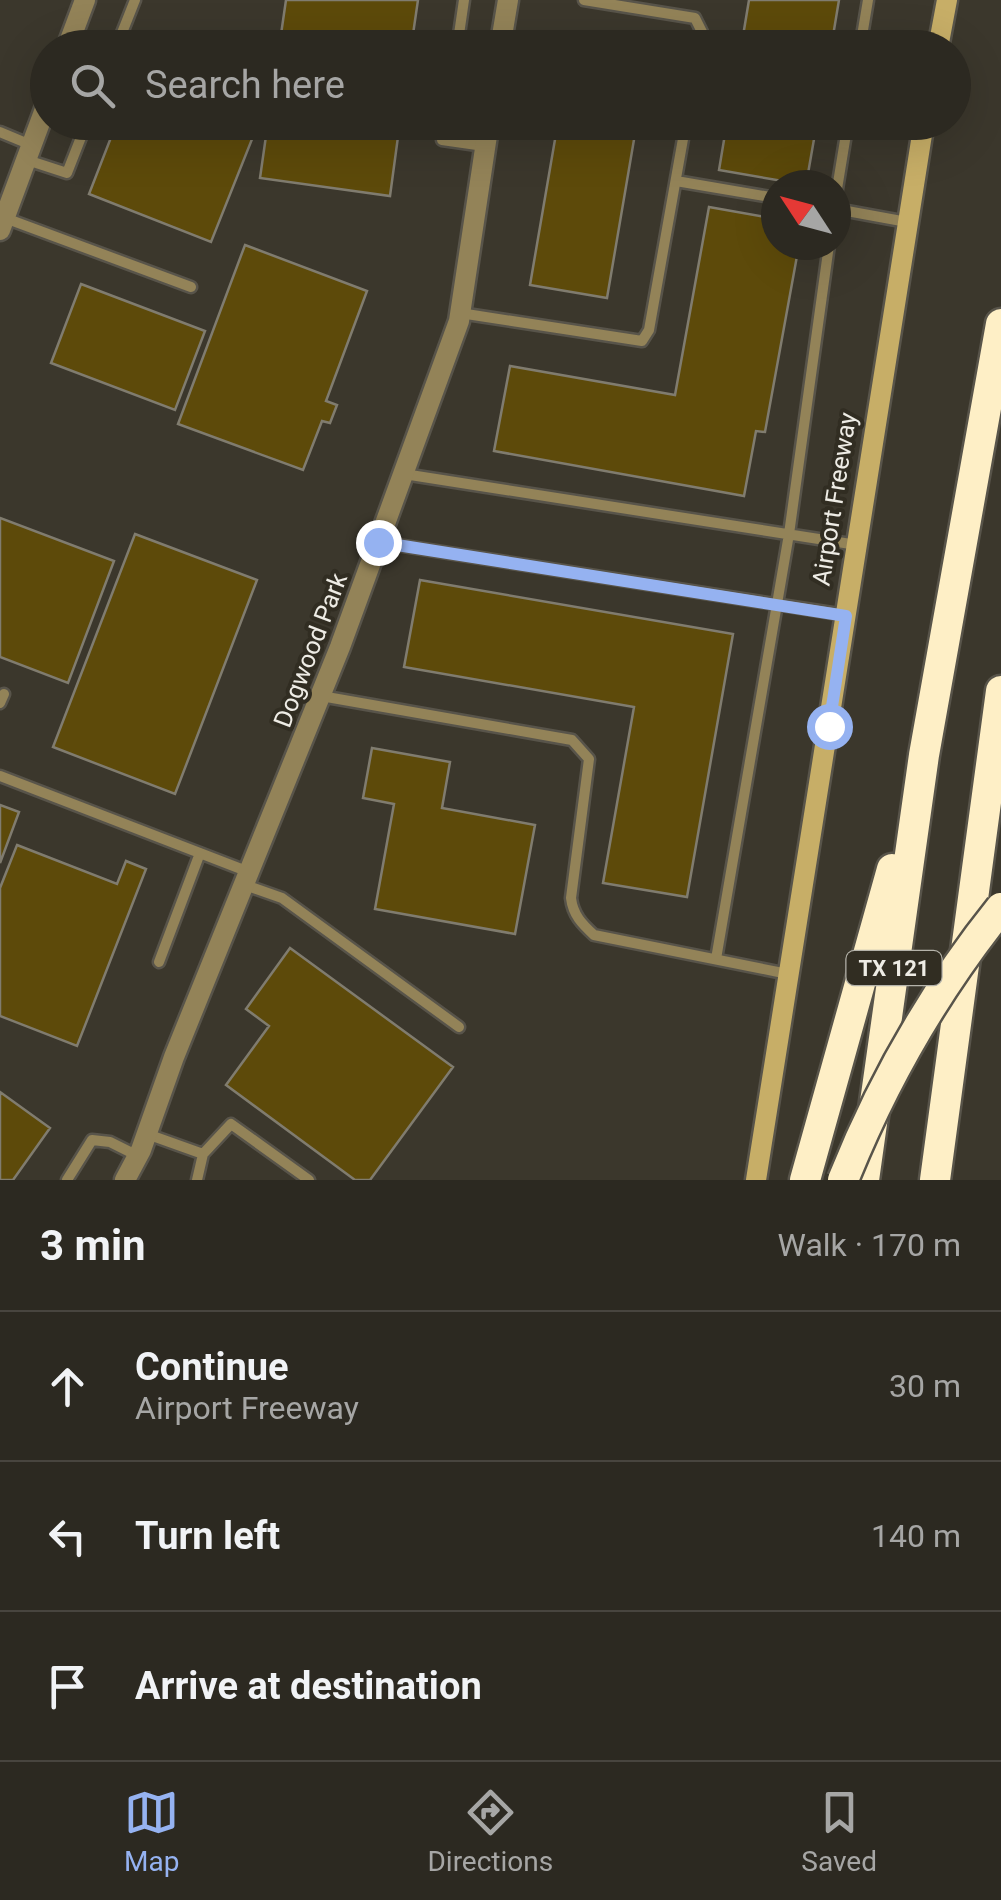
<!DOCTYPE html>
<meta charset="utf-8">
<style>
:root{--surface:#2c2921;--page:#38352e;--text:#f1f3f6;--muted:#a6a6a5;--line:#48453f;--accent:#95b2f1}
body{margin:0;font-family:Roboto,sans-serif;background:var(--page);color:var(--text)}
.compass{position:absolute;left:761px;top:170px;width:90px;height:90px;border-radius:50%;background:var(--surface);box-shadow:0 10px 40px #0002;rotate:306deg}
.stop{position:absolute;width:30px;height:30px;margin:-22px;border:8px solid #95b2f1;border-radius:50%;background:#fff}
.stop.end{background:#95b2f1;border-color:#fff;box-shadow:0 2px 10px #0008}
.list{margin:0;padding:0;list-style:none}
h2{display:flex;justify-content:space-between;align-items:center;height:130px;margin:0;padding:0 40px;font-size:42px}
h2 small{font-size:32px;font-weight:400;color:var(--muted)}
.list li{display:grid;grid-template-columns:65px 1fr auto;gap:30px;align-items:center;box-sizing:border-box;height:150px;padding:0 40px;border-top:2px solid var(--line)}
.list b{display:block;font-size:38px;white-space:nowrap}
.list p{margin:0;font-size:32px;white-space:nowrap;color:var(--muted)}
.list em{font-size:32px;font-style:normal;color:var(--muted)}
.icon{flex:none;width:55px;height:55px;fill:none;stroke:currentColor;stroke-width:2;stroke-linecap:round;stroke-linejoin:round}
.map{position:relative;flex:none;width:1001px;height:1180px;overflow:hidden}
.search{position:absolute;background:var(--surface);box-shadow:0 10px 40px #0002;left:30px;right:30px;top:30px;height:110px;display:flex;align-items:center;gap:25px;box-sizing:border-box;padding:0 35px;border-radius:55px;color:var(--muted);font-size:38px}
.sheet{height:580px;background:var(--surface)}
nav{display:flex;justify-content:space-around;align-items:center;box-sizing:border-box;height:140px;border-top:2px solid var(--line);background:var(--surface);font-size:28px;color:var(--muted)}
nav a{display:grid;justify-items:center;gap:5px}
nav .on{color:var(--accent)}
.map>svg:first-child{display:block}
</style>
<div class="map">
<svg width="1001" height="1180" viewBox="0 0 1001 1180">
<rect width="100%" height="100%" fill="#3b372c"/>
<path fill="#5d4a0a" stroke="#807c6f" stroke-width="2.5" d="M 286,0 L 418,0 L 411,48 L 279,48 Z
M 749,0 L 839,0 L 831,48 L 741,48 Z
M 117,122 L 258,124 L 211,242 L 89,194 Z
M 268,122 L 400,122 L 390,196 L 260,178 Z
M 558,122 L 637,122 L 607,298 L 530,285 Z
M 727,122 L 817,122 L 806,185 L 719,170 Z
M 709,207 L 776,219 L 776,245 L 799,245 L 765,432 L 756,431 L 744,496 L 494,451 L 510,366 L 675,395 Z
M 245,245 L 367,291 L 326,401 L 337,405 L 330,423 L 322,421 L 303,470 L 178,424 Z
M 81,284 L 205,331 L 175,410 L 51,363 Z
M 0,518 L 114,561 L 68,683 L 0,657 Z
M 135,534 L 257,580 L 175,794 L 53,747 Z
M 420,580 L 733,634 L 687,897 L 603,883 L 634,707 L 404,667 Z
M 372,748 L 450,762 L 442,808 L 535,825 L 515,934 L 375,909 L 394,804 L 363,798 Z
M 0,805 L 19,812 L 0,863 Z
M 17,845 L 117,884 L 126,861 L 146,869 L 77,1046 L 0,1016 L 0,888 Z
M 290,948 L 453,1067 L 370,1180 L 355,1180 L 226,1085 L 269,1026 L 246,1009 Z
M 0,1092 L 50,1128 L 13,1180 L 0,1180 Z"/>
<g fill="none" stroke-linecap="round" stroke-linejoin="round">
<defs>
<path id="lane" d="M 584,0 L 695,18 L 702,32 L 699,48
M 116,48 L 135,0
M 457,48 L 464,0
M 860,48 L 868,0
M 445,122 L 442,140 L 484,146
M 0,132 L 31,145
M 27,160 L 67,173 L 87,122
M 676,181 L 776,198
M 836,195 L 848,122
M 836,209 L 907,222
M 5,218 L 191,287
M 460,313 L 642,341 L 649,330 L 686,122
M 404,474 L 857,545
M 378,542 L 845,615
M 321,696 L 572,740 L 589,759 L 571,898 C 573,915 582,924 594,935 L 788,974
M 0,703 L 4,694
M 0,776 L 249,872
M 245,885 L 282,898 L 459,1027
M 716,959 L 789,534 L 829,245
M 159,962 L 200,853
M 147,1134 L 203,1154
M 67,1180 L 92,1140 L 110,1142 L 138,1156
M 197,1180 L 203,1154 L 231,1124 L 309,1180"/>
<path id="street" d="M 67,48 L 85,0
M 500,48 L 508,0
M 0,230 L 48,101
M 125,1180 L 141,1150 L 174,1057 L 340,647 L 459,321 L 489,122"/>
<path id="secondary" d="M 938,48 L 947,0
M 756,1180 L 924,122"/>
<path id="highway" d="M 805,1180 L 892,869
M 864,1180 L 924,755 L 1001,324
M 935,1180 L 1001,691"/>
</defs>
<use href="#lane" stroke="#58544a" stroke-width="15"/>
<use href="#street" stroke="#58544a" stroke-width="25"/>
<use href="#secondary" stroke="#58544a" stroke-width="25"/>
<use href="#highway" stroke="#58544a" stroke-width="35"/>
<use href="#lane" stroke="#938358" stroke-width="10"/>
<use href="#street" stroke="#938358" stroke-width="20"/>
<use href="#secondary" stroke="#c7ae67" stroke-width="20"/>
<use href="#highway" stroke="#feefc6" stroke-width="30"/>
<defs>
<path id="highway-bridge" d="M 843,1180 C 882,1083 935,990 1001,908"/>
</defs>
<use href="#highway-bridge" stroke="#58544a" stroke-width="35" stroke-linecap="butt"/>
<use href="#highway-bridge" stroke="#feefc6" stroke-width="30"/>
</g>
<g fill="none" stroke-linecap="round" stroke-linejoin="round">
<path stroke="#95b2f1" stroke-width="12" d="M 378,542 L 846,616 L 829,726"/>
</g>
<g text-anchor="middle" stroke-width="8" stroke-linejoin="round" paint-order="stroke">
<rect fill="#312d22" stroke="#b5b3aa" stroke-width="2.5" x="846.5" y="951" width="95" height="34" rx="8"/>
<g font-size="22" font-weight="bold" fill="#eeece5">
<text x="894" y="976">TX 121</text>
</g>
<g font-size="25" fill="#eeece5" stroke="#312d22">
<text transform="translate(834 499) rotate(-81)" y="9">Airport Freeway</text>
<text transform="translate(310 650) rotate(-69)" y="9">Dogwood Park</text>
</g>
</g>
</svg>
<svg class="compass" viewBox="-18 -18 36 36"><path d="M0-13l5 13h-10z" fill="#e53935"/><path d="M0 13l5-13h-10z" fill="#a6a6a5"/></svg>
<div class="stop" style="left:829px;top:726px"></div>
<div class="stop end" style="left:378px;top:542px"></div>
<div class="search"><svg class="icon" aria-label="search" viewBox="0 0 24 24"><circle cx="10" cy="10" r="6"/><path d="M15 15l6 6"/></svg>Search here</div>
</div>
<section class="sheet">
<h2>3 min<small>Walk · 170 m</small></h2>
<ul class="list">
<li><svg class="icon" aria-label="ahead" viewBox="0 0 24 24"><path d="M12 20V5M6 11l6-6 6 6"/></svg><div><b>Continue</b><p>Airport Freeway</p></div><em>30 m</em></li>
<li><svg class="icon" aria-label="left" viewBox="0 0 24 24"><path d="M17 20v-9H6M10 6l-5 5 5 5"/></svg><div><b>Turn left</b></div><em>140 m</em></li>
<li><svg class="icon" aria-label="arrive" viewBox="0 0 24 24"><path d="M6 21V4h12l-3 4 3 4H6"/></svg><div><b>Arrive at destination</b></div></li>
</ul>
</section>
<nav>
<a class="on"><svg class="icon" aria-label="map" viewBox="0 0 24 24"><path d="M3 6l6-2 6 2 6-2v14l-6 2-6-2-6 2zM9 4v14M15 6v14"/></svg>Map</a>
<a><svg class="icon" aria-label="directions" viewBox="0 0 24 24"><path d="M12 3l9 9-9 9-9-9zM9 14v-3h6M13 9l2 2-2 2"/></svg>Directions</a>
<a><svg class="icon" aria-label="saved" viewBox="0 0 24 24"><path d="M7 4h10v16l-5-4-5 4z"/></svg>Saved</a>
</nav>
